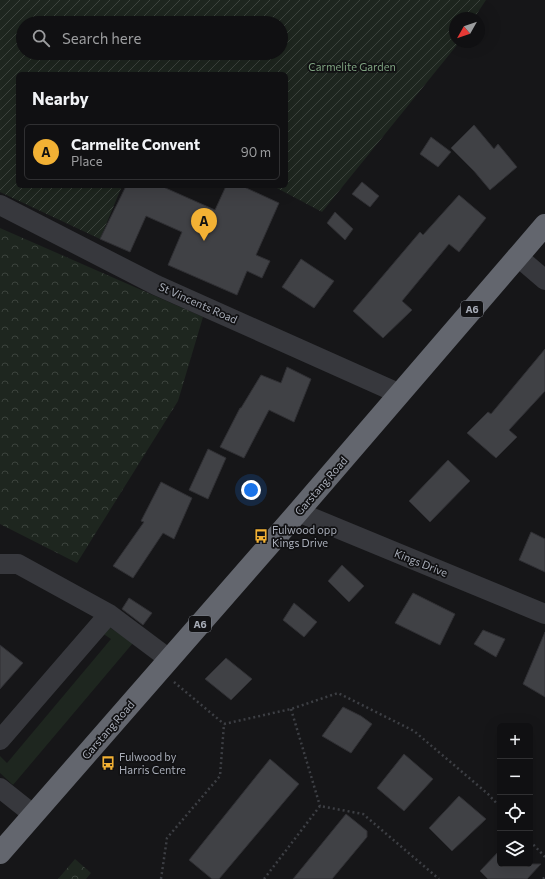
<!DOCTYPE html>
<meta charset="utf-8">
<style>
:root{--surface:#101012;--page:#1e1e20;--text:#f1f3f6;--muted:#9c9d9f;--line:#303032;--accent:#f2b134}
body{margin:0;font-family:Commissioner,sans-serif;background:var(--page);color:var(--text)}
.controls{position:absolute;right:12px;bottom:12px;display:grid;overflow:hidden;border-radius:6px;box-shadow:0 4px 16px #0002}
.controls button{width:36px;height:36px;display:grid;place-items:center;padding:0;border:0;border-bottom:1px solid var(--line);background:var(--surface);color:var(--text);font:20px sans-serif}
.compass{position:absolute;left:449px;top:12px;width:36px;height:36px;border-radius:50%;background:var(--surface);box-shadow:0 4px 16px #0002;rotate:230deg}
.you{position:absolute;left:251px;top:490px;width:14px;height:14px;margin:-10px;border:3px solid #fff;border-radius:50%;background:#1a73e8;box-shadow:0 0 0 6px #1a73e833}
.badge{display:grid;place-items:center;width:26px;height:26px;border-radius:50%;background:var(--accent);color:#111;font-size:13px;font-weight:700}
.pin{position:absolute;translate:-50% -33px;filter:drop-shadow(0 1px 2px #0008)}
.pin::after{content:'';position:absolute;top:21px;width:14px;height:12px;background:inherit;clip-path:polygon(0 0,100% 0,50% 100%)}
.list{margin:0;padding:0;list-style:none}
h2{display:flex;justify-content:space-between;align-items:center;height:52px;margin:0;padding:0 16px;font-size:17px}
h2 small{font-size:13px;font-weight:400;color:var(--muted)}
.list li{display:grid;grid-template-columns:26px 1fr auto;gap:12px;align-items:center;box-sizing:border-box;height:56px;margin:0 8px 8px;padding:0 8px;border:1px solid var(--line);border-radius:6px}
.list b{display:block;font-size:15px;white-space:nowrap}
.list p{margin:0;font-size:13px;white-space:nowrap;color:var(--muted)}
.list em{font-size:13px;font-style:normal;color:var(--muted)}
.icon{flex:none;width:22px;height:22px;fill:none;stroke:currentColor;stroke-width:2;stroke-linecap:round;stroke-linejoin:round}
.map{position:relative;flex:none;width:545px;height:879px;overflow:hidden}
.search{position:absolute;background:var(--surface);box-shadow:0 4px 16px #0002;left:16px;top:16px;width:272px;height:44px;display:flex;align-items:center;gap:10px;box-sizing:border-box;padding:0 14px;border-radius:22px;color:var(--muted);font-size:15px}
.panel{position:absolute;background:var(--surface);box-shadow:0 4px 16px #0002;left:16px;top:72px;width:272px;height:116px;border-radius:6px}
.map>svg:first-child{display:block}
</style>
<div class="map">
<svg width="545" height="879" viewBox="0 0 545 879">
<defs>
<pattern id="park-crowns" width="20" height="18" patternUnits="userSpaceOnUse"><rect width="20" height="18" fill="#1e261f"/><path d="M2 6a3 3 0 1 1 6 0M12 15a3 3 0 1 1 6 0" fill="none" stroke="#3c433d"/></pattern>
<pattern id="garden-furrows" width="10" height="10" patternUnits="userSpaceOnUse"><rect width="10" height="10" fill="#1e261f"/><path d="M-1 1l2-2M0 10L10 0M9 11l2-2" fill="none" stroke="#3c433d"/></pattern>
</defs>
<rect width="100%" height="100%" fill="#161618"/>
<path fill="#1e261f" d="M 106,625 L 133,643 L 13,785 L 0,773 L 0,756 L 7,763 L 111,639 L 99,631 Z"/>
<path fill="url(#park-crowns)" d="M 0,228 L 203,317 L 178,401 L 77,563 L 0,524 Z
M 75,859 L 91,873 L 86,879 L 58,879 Z"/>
<path fill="url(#garden-furrows)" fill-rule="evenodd" d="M 0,0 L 486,0 L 474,18 L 455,18 L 455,42 L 459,42 L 457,45 L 322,212 L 273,186 L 286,186 L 286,74 L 18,74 L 18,186 L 122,186 L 100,239 L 0,192 ZM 23,23 L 281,23 L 281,53 L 23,53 Z"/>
<path fill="#404145" stroke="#303034" d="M 474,125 L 494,149 L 498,144 L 517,167 L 490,190 L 474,171 L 451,148 Z
M 431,137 L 451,152 L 438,167 L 420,154 Z
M 362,182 L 379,196 L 370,207 L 352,194 Z
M 126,186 L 161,186 L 215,210 L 226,186 L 242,186 L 279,203 L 256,255 L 270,261 L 262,278 L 247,271 L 237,295 L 168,265 L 182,232 L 146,216 L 130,252 L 100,239 Z
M 459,195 L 486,218 L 459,252 L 449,244 L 402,301 L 412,310 L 383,338 L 353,311 L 420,232 L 423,235 Z
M 335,212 L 353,229 L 345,240 L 327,223 Z
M 301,259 L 334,281 L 314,308 L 282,287 Z
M 545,349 L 545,391 L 509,430 L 517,437 L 496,458 L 467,433 L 488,412 L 491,414 Z
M 287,367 L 311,379 L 294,422 L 269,410 L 244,458 L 220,447 L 240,408 L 241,408 L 261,375 L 281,383 Z
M 208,449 L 226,458 L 208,499 L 189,490 Z
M 448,460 L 470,481 L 430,522 L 409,501 Z
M 161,482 L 192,498 L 174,539 L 163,533 L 133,578 L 113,566 L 144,522 L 141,521 Z
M 531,532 L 545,539 L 545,572 L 519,560 Z
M 342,565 L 364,586 L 349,602 L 328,581 Z
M 413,593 L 455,614 L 440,645 L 395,623 Z
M 129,598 L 152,613 L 143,625 L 122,609 Z
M 294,603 L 317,622 L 304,637 L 283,620 Z
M 483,630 L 505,639 L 496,657 L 474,644 Z
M 545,632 L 545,697 L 523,684 Z
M 0,645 L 23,663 L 0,689 Z
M 226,658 L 252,679 L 231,700 L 205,679 Z
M 343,707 L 361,716 L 372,724 L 351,753 L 322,736 Z
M 404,754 L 433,779 L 404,811 L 377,788 Z
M 270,759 L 299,784 L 219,879 L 212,879 L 189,860 Z
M 459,796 L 486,819 L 452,851 L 429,828 Z
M 346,814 L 367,831 L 367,837 L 332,879 L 293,879 Z
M 500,850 L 500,864 L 541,864 L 527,879 L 488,879 L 480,871 Z"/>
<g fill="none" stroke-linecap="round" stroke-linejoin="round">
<path stroke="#3d3f44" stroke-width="2.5" stroke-dasharray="2 3" stroke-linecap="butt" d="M 174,682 L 224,724
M 291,709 L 320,806
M 224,724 L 291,709 L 338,693 L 414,731 L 488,794 L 500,807
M 530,841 L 545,857
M 161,879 L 167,838 L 220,776 L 224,724
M 264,879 L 320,806 L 363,814 L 439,879
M 543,879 L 545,877"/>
<path stroke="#37383d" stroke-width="20" d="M 0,205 L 156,285 L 400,394
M 517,256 L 545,280
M 298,512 L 545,614
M 0,564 L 18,564 L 109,614 L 169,659
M 0,740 L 109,614
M 0,788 L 34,815"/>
<path stroke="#63666e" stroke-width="22" d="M 0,853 L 298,512 L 545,225"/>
</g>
<defs>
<symbol id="bus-bare" viewBox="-9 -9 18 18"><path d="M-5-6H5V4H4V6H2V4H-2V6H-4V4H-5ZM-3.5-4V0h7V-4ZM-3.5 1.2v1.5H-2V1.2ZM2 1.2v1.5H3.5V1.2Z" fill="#f2b134" stroke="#111113" stroke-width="2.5" paint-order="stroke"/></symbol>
</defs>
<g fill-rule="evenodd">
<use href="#bus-bare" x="251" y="526" width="20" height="20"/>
<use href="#bus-bare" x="98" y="753" width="20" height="20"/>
</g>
<g text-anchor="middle" stroke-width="3.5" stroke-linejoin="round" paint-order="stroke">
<g fill="#111113" stroke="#7b7e86" stroke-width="1">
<rect x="461" y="301" width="22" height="16" rx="3"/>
<rect x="189" y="616" width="22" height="16" rx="3"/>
</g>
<g font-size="10" font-weight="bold" fill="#a8adb8">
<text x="472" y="313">A6</text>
<text x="200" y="628">A6</text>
</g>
<g font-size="11" fill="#7fa381" stroke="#111113">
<text x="352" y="71">Carmelite Garden</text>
</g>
<g font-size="11" fill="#a8adb8" stroke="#111113">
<text transform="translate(198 303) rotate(24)" y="4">St Vincents Road</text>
<text transform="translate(321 486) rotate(-49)" y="4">Garstang Road</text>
<text transform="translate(421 563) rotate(22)" y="4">Kings Drive</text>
<text transform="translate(108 730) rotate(-49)" y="4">Garstang Road</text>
</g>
<g font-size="11" fill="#a8adb8" stroke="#111113" text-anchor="start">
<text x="272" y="534">Fulwood opp<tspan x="272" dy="13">Kings Drive</tspan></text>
<text x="119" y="761">Fulwood by<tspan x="119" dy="13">Harris Centre</tspan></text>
</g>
</g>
</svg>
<div class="controls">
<button>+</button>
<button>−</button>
<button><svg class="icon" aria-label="locate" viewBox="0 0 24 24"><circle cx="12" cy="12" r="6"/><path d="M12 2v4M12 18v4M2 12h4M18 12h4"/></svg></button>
<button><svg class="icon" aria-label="layers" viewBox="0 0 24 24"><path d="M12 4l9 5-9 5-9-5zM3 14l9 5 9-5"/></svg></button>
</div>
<svg class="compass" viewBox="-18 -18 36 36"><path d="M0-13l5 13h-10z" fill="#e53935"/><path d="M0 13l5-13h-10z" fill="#9c9d9f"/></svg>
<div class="you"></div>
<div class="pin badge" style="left:204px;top:241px">A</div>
<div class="search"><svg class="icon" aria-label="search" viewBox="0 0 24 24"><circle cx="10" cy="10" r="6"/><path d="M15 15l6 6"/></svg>Search here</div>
<section class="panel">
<h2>Nearby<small></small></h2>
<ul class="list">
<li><span class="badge">A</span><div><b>Carmelite Convent</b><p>Place</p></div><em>90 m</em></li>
</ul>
</section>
</div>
